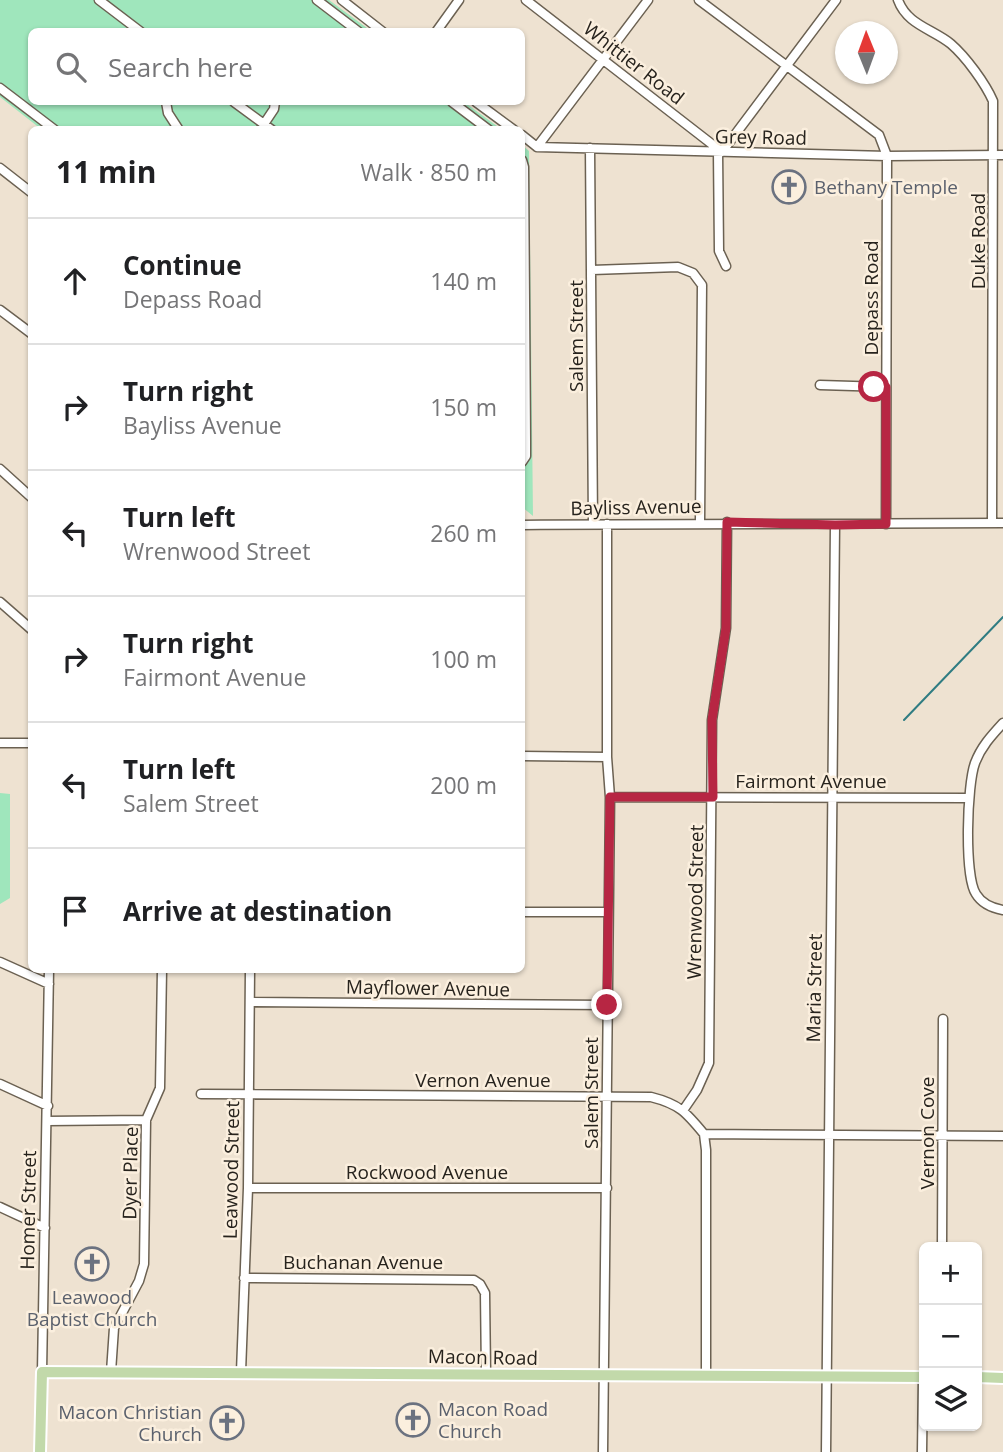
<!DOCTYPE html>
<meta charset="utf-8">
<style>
:root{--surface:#fff;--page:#f2f2f2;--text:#202124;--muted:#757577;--line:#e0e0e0}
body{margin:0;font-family:"Open Sans",sans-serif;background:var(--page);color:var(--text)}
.controls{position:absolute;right:21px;bottom:21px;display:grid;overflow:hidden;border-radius:10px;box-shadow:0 2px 5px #0004}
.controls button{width:63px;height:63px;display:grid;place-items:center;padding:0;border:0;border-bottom:2px solid var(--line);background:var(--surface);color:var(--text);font:35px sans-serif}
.compass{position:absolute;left:835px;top:21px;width:63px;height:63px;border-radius:50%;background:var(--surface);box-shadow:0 2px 5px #0004;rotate:359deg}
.stop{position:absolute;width:21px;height:21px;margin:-16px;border:5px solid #b72643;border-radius:50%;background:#fff}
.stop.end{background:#b72643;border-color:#fff;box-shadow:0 2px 7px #0008}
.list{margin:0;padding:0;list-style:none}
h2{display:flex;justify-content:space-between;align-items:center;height:91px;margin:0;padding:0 28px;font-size:30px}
h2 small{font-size:23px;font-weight:400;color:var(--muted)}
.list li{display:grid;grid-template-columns:46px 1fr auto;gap:21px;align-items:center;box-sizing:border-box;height:126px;padding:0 28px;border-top:2px solid var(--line)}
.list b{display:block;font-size:26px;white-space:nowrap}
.list p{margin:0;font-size:23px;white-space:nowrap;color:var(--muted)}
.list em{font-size:23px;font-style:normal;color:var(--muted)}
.icon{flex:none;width:38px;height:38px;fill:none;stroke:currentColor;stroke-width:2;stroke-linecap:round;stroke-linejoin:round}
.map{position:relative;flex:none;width:1003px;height:1452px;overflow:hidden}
.search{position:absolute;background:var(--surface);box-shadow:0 2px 5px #0004;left:28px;top:28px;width:497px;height:77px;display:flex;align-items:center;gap:18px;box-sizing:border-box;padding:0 24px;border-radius:10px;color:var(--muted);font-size:26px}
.panel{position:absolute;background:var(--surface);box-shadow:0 2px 5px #0004;left:28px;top:126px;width:497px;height:847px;border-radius:10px}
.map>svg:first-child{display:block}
</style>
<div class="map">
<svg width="1003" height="1452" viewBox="0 0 1003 1452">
<rect width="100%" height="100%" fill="#eee2d1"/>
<path fill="#9fe6bc" d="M 0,0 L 329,0 L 371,31 L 32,32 L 32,102 L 464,102 L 501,129 L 41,129 L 0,97 Z
M 522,145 L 529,151 L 533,516 L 522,507 Z
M 0,793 L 10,794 L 10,898 L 0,904 Z"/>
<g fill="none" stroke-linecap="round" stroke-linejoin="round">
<path stroke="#2f7c82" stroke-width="2" d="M 904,720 L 1003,617"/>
<defs>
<path id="minor" d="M 99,0 L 141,32
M 317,0 L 359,32
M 342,0 L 383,32
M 526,0 L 722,152 L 836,0
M 699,0 L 879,135 L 887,156 L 886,524
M 898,0 C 907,25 933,29 951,44 C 966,57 985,83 993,101 L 992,523
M 436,32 L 459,0
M 0,88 L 55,130
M 166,102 L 168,113 L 179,130
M 234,102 L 272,130
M 452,102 L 489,130
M 476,102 L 514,130
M 260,130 L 274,109 L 275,102
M 522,135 L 537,147 L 887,156 L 1003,155
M 537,147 L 648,0
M 590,148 L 593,524
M 718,152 L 719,251 L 726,266
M 522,160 L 524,167 L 526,441 L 526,456 L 522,462
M 0,168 L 32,193
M 592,270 L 678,267 L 693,273 L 702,285 L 700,522
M 0,310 L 32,334
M 820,385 L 886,387
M 0,469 L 32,498
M 522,525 C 682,523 842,525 1003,523
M 0,602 L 32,630
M 1003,723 C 991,736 981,747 975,763 C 967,784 964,876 976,894 C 982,904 992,908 1003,910
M 0,743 L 32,743
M 522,756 L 607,757
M 610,797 L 969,798
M 522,912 L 607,912
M 0,962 L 49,984
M 250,1002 L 606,1005
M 0,1084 L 48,1106
M 201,1094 L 651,1097 C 679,1104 686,1112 704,1134 L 1003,1136
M 684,1109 L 697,1090 L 709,1063 L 712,720 L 726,628 L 727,522
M 47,1121 L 146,1120
M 704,1134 L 706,1150 L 706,1376
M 248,1188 L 607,1188
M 0,1207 L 45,1228
M 942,1247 L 943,1019
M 244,1278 L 474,1280 L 480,1284 L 485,1293 L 486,1374
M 42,1372 L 49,970
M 111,1372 L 114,1328 L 139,1281 L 144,1264 L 146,1120 L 160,1088 L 162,970
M 241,1372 L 248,1188 L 250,970
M 603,1452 L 610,797 L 607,757 L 607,524
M 826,1452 L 835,525
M 922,1452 L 923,1377"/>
<path id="major" d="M 977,1377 L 1003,1378
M 40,1452 L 42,1372 L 924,1377"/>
</defs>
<use href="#minor" stroke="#6b6152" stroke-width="11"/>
<use href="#major" stroke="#fff" stroke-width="14"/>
<use href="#minor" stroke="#fff" stroke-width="8"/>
<use href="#major" stroke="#c2d9aa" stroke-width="10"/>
</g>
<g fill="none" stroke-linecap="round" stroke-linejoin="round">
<path stroke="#b72643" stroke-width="9" d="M 607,1005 L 610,797 L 713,797 L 712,720 L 726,628 L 727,522 L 835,525 L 886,524 L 886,387 L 874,387"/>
</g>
<defs>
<symbol id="church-ring" viewBox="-11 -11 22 22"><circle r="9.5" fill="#fbefde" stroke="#6b7280" stroke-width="1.5"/><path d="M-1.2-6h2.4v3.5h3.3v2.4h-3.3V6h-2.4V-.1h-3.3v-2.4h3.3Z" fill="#6b7280"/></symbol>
</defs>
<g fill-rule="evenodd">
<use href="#church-ring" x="770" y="168" width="38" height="38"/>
<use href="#church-ring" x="73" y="1245" width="38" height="38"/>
<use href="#church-ring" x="394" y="1401" width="38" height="38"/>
<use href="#church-ring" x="208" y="1404" width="38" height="38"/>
</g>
<g text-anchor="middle" stroke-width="5" stroke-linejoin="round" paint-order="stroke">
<g font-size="19" fill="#27231d" stroke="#fbefde">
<text transform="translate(634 63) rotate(38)" y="7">Whittier Road</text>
<text transform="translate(761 137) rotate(1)" y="7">Grey Road</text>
<text transform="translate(978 241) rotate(-90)" y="7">Duke Road</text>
<text transform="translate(871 298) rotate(-90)" y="7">Depass Road</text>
<text transform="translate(576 336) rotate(-90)" y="7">Salem Street</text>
<text transform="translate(636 507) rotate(-1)" y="7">Bayliss Avenue</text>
<text x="811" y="788">Fairmont Avenue</text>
<text transform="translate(695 902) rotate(-89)" y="7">Wrenwood Street</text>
<text transform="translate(428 988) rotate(1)" y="7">Mayflower Avenue</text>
<text transform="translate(814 988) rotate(-89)" y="7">Maria Street</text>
<text x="483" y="1087">Vernon Avenue</text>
<text transform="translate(591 1093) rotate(-90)" y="7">Salem Street</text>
<text transform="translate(927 1133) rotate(-90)" y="7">Vernon Cove</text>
<text transform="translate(231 1170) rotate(-89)" y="7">Leawood Street</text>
<text x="427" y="1179">Rockwood Avenue</text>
<text transform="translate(130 1173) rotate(-89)" y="7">Dyer Place</text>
<text transform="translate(28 1210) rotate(-89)" y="7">Homer Street</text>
<text x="363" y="1269">Buchanan Avenue</text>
<text transform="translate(483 1357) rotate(1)" y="7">Macon Road</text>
</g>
<g font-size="19" fill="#5b616d" stroke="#fbefde" text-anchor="start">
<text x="814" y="194">Bethany Temple</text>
<text x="92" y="1304" text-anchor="middle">Leawood<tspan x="92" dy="22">Baptist Church</tspan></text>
<text x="438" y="1416">Macon Road<tspan x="438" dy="22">Church</tspan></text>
<text x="202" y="1419" text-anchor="end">Macon Christian<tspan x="202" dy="22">Church</tspan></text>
</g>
</g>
</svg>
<div class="controls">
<button>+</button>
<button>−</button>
<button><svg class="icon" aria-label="layers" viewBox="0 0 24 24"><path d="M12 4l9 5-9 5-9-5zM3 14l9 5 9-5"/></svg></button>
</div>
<svg class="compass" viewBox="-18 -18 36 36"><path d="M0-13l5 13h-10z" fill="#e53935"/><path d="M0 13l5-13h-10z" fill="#757577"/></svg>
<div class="stop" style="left:874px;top:387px"></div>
<div class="stop end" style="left:607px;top:1005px"></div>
<div class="search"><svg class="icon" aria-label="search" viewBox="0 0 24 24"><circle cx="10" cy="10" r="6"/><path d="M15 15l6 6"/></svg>Search here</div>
<section class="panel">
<h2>11 min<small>Walk · 850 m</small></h2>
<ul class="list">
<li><svg class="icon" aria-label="ahead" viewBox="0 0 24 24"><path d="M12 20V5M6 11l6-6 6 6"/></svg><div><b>Continue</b><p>Depass Road</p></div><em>140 m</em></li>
<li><svg class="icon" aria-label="right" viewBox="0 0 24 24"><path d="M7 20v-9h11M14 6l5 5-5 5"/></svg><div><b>Turn right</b><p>Bayliss Avenue</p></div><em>150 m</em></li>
<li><svg class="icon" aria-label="left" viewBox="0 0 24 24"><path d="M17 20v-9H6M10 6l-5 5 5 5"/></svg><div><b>Turn left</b><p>Wrenwood Street</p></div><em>260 m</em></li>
<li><svg class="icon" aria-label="right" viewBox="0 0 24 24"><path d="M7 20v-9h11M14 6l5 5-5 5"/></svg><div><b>Turn right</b><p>Fairmont Avenue</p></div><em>100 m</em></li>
<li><svg class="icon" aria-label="left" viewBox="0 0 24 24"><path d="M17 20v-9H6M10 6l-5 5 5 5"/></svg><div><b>Turn left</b><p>Salem Street</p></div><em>200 m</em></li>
<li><svg class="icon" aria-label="arrive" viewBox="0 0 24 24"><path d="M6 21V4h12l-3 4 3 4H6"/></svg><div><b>Arrive at destination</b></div></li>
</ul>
</section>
</div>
